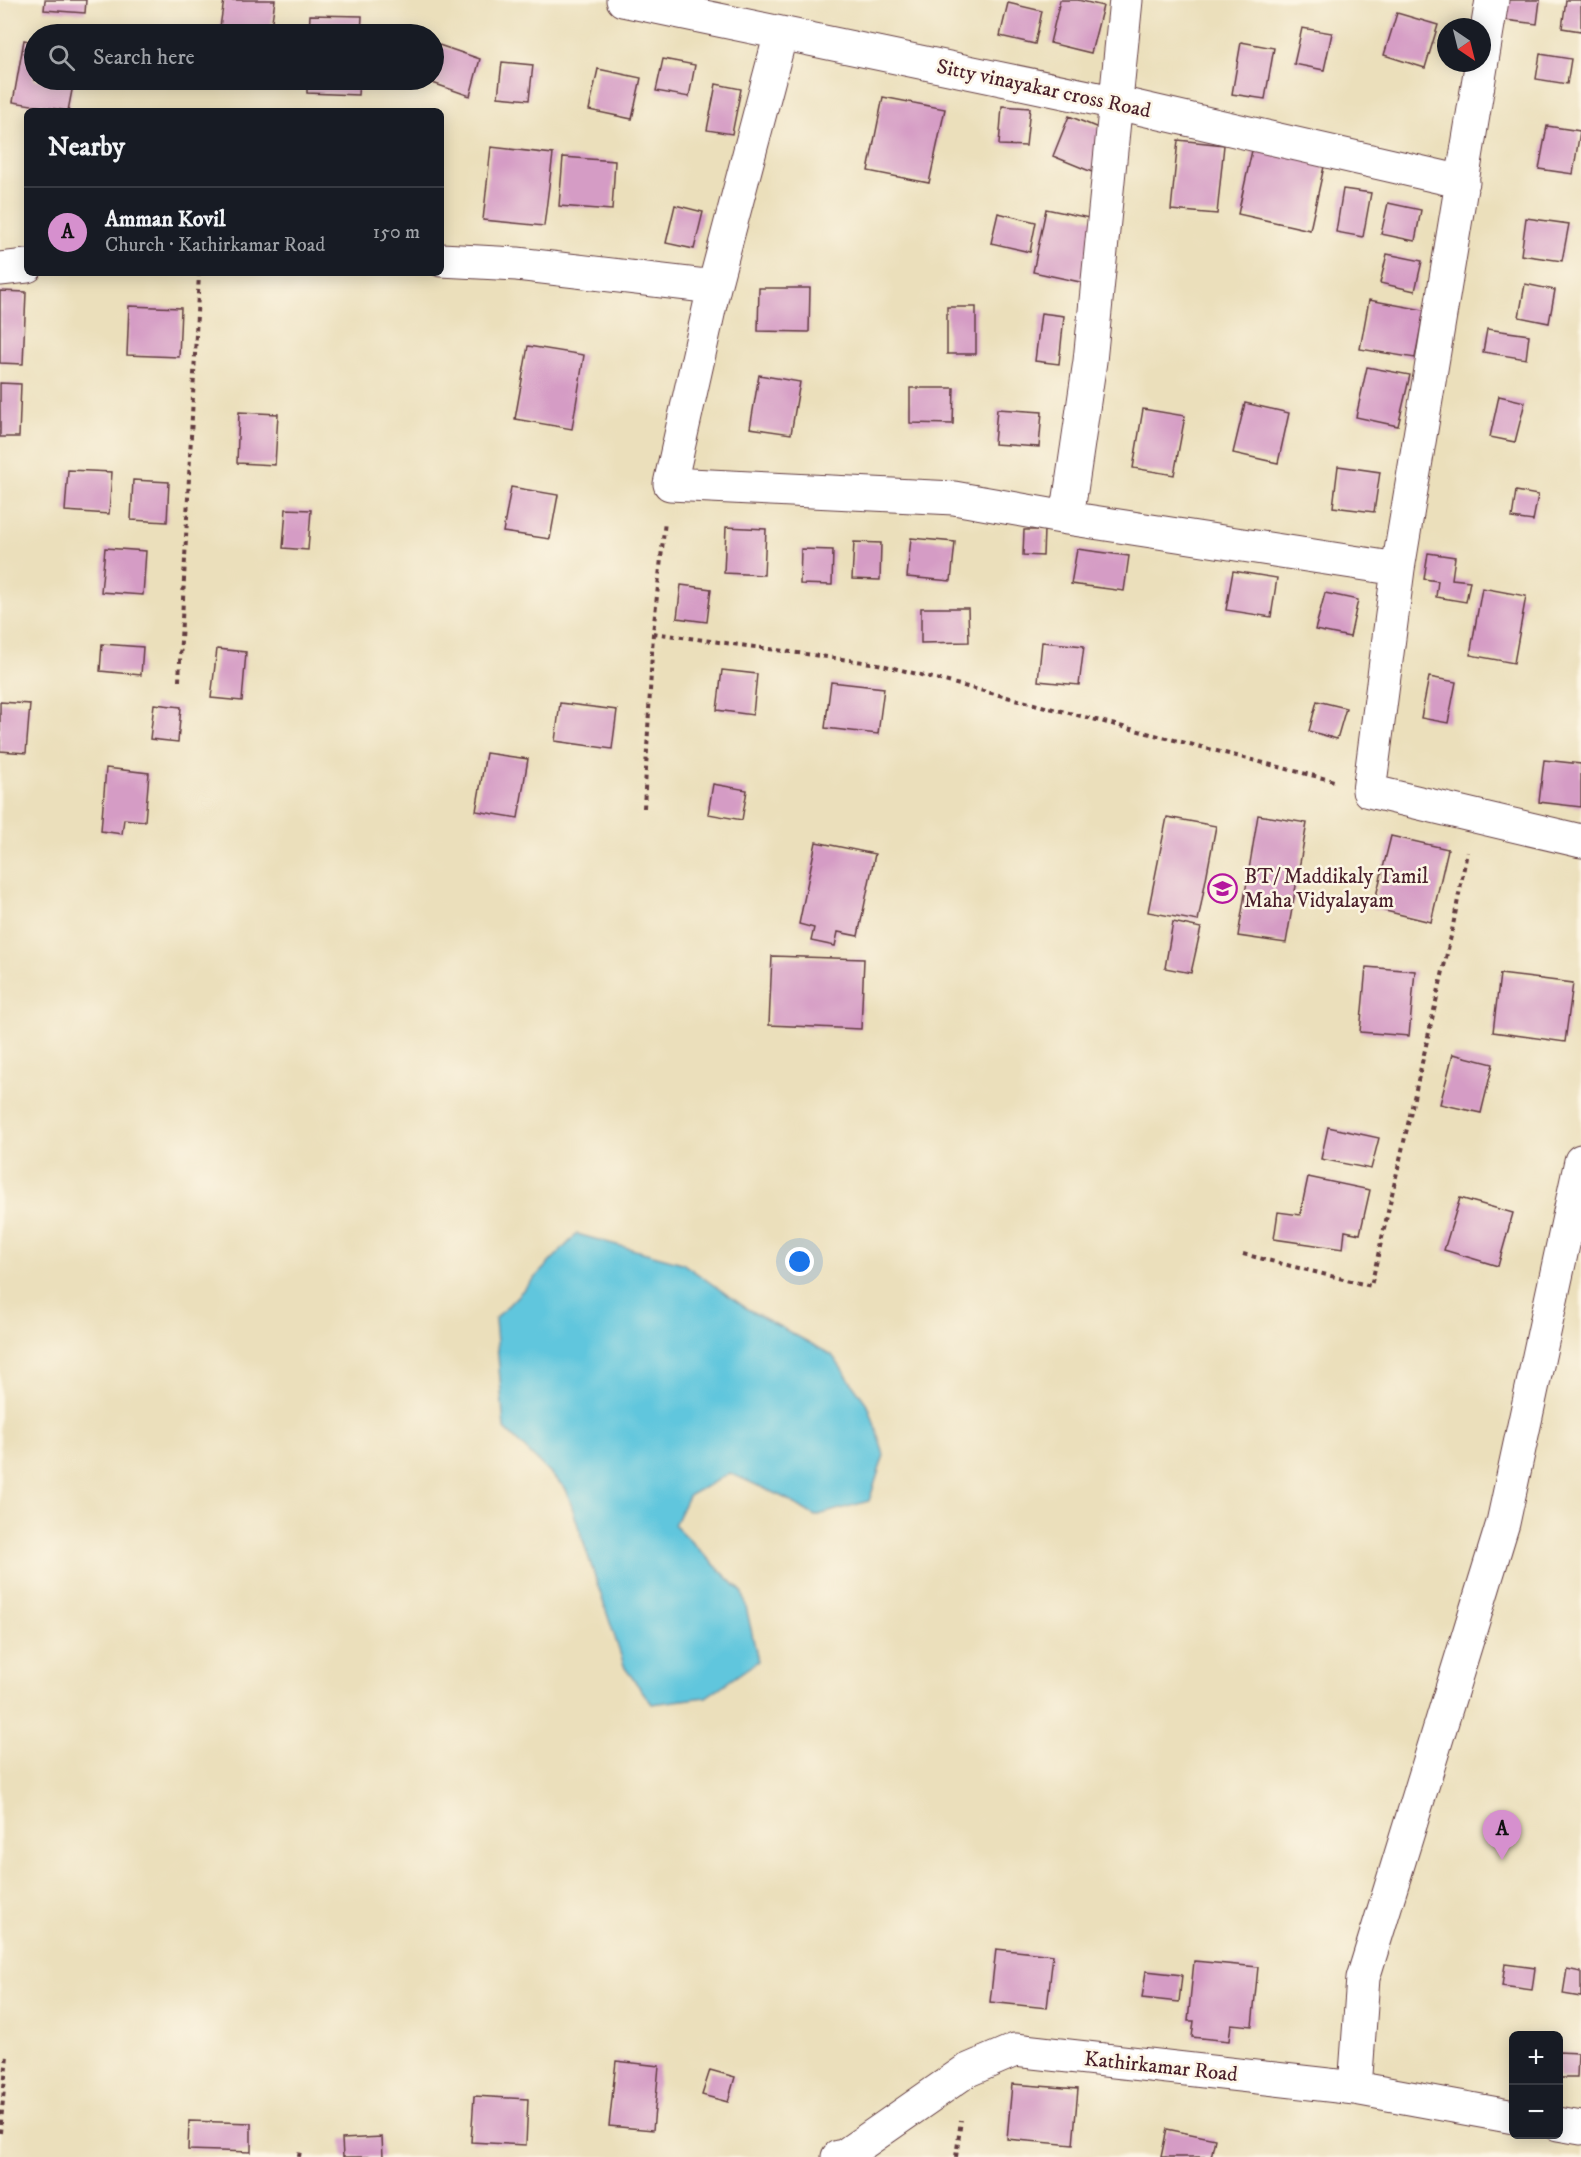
<!DOCTYPE html>
<meta charset="utf-8">
<style>
:root{--surface:#171b24;--page:#242831;--text:#f1f3f6;--muted:#9ea1a6;--line:#363941;--accent:#d690ce}
body{margin:0;font-family:"IM FELL DW Pica",serif;background:var(--page);color:var(--text)}
.controls{position:absolute;right:18px;bottom:18px;display:grid;overflow:hidden;border-radius:9px;box-shadow:0 3px 15px #0003}
.controls button{width:54px;height:54px;display:grid;place-items:center;padding:0;border:0;border-bottom:2px solid var(--line);background:var(--surface);color:var(--text);font:30px sans-serif}
.compass{position:absolute;left:1437px;top:18px;width:54px;height:54px;border-radius:50%;background:var(--surface);box-shadow:0 3px 15px #0003;rotate:145deg}
.you{position:absolute;left:800px;top:1262px;width:21px;height:21px;margin:-15px;border:4px solid #fff;border-radius:50%;background:#1a73e8;box-shadow:0 0 0 9px #1a73e833}
.badge{display:grid;place-items:center;width:39px;height:39px;border-radius:50%;background:var(--accent);color:#111;font-size:20px;font-weight:700}
.pin{position:absolute;translate:-50% -50px;filter:drop-shadow(0 2px 3px #0008)}
.pin::after{content:'';position:absolute;top:32px;width:21px;height:18px;background:inherit;clip-path:polygon(0 0,100% 0,50% 100%)}
.list{margin:0;padding:0;list-style:none}
h2{display:flex;justify-content:space-between;align-items:center;height:78px;margin:0;padding:0 24px;font-size:26px}
h2 small{font-size:20px;font-weight:400;color:var(--muted)}
.list li{display:grid;grid-template-columns:39px 1fr auto;gap:18px;align-items:center;box-sizing:border-box;height:90px;padding:0 24px;border-top:2px solid var(--line)}
.list b{display:block;font-size:22px;white-space:nowrap}
.list p{margin:0;font-size:20px;white-space:nowrap;color:var(--muted)}
.list em{font-size:20px;font-style:normal;color:var(--muted)}
.icon{flex:none;width:33px;height:33px;fill:none;stroke:currentColor;stroke-width:2;stroke-linecap:round;stroke-linejoin:round}
.map{position:relative;flex:none;width:1581px;height:2157px;overflow:hidden}
.search{position:absolute;background:var(--surface);box-shadow:0 3px 15px #0003;left:24px;top:24px;width:420px;height:66px;display:flex;align-items:center;gap:15px;box-sizing:border-box;padding:0 21px;border-radius:33px;color:var(--muted);font-size:22px}
.panel{position:absolute;background:var(--surface);box-shadow:0 3px 15px #0003;left:24px;top:108px;width:420px;height:168px;border-radius:9px}
.map>svg:first-child{display:block}
</style>
<div class="map">
<svg width="1581" height="2157" viewBox="0 0 1581 2157">
<rect width="100%" height="100%" fill="#fcf5e5"/>
<filter id="ink" filterUnits="userSpaceOnUse"><feTurbulence type="fractalNoise" baseFrequency=".0167" numOctaves="2"/><feDisplacementMap in="SourceGraphic" scale="12" xChannelSelector="R" yChannelSelector="G"/><feConvolveMatrix kernelMatrix="1 2 1 2 8 2 1 2 1" color-interpolation-filters="sRGB"/></filter>
<filter id="wash" filterUnits="userSpaceOnUse"><feTurbulence type="fractalNoise" baseFrequency=".008" numOctaves="4" result="noise"/><feDisplacementMap in="SourceGraphic" scale="24" xChannelSelector="R" yChannelSelector="G"/><feGaussianBlur stdDeviation="1.35" result="paint"/><feColorMatrix in="noise" values="0 0 0 0 0 0 0 0 0 0 0 0 0 0 0 0 0 1.4 0 .05"/><feComposite in="paint" operator="in"/></filter>
<g filter="url(#wash)">
<rect width="100%" height="100%" fill="#ebdfbb"/>
<path fill="#60c6dd" stroke="#557284" stroke-width="1.5" d="M 577,1234 L 682,1263 L 749,1310 L 832,1355 L 869,1407 L 884,1455 L 869,1501 L 815,1516 L 785,1498 L 730,1473 L 688,1496 L 674,1525 L 743,1593 L 758,1661 L 706,1697 L 652,1704 L 625,1668 L 566,1489 L 504,1428 L 495,1319 Z"/>
<g id="blocks">
<path fill="#d59cc5" d="M 45,0 L 86,0 L 85,13 L 44,10 Z
M 224,0 L 275,0 L 270,34 L 220,27 Z
M 1060,0 L 1078,0 L 1103,6 L 1091,53 L 1050,43 Z
M 1507,0 L 1540,0 L 1537,24 L 1505,20 Z
M 1566,0 L 1581,0 L 1581,31 L 1562,28 Z
M 1008,3 L 1042,11 L 1035,44 L 1000,36 Z
M 1397,13 L 1438,25 L 1425,68 L 1384,55 Z
M 310,15 L 362,16 L 361,34 L 309,34 Z
M 1302,28 L 1332,33 L 1324,70 L 1294,64 Z
M 24,40 L 34,42 L 34,80 L 74,80 L 68,111 L 13,102 Z
M 1241,42 L 1274,48 L 1265,99 L 1232,94 Z
M 439,45 L 480,59 L 470,96 L 424,80 L 434,80 L 434,57 Z
M 1540,54 L 1571,59 L 1567,84 L 1536,79 Z
M 663,59 L 695,65 L 689,97 L 656,91 Z
M 502,62 L 533,65 L 529,100 L 498,97 Z
M 598,69 L 641,78 L 632,119 L 589,110 Z
M 307,80 L 359,80 L 358,95 L 307,93 Z
M 716,84 L 741,89 L 732,134 L 707,130 Z
M 883,97 L 945,109 L 929,183 L 868,171 Z
M 1002,106 L 1030,108 L 1026,146 L 999,145 Z
M 1069,116 L 1108,132 L 1092,172 L 1053,156 Z
M 1547,126 L 1580,131 L 1573,174 L 1539,169 Z
M 1178,140 L 1224,145 L 1217,214 L 1171,210 Z
M 1253,146 L 1325,162 L 1310,230 L 1238,214 Z
M 491,147 L 553,154 L 544,226 L 483,220 Z
M 563,157 L 615,161 L 612,210 L 559,206 Z
M 1343,189 L 1371,193 L 1363,237 L 1336,232 Z
M 1388,203 L 1421,210 L 1415,241 L 1381,234 Z
M 675,205 L 703,212 L 694,249 L 666,243 Z
M 1046,209 L 1099,220 L 1085,283 L 1033,272 Z
M 998,213 L 1036,222 L 1030,252 L 991,243 Z
M 1526,218 L 1569,224 L 1562,261 L 1521,255 Z
M 1387,254 L 1422,261 L 1415,291 L 1380,283 Z
M 1525,284 L 1555,290 L 1549,323 L 1519,317 Z
M 759,288 L 810,288 L 809,332 L 758,331 Z
M 0,291 L 26,292 L 23,364 L 0,363 Z
M 1369,300 L 1424,310 L 1415,358 L 1360,349 Z
M 129,306 L 181,308 L 179,357 L 127,355 Z
M 947,307 L 976,307 L 976,354 L 947,354 Z
M 1041,313 L 1064,316 L 1059,364 L 1035,361 Z
M 1487,329 L 1529,335 L 1526,359 L 1483,352 Z
M 528,346 L 584,355 L 572,429 L 515,419 Z
M 1367,367 L 1410,375 L 1398,426 L 1356,417 Z
M 759,375 L 800,382 L 791,434 L 750,428 Z
M 0,383 L 21,384 L 19,437 L 0,437 Z
M 910,388 L 954,388 L 953,424 L 910,423 Z
M 1499,396 L 1525,402 L 1515,442 L 1490,437 Z
M 1245,403 L 1289,413 L 1278,463 L 1233,453 Z
M 997,409 L 1042,412 L 1039,447 L 994,444 Z
M 1143,409 L 1185,416 L 1174,475 L 1133,468 Z
M 239,412 L 278,414 L 275,465 L 237,463 Z
M 1338,466 L 1380,472 L 1374,512 L 1333,507 Z
M 68,470 L 112,472 L 109,514 L 65,511 Z
M 133,480 L 169,482 L 167,522 L 131,520 Z
M 511,487 L 558,495 L 550,539 L 503,532 Z
M 1516,491 L 1538,495 L 1533,521 L 1512,518 Z
M 286,509 L 311,510 L 308,550 L 283,548 Z
M 726,527 L 766,529 L 764,575 L 724,573 Z
M 1024,530 L 1044,530 L 1043,556 L 1023,555 Z
M 911,538 L 955,542 L 951,581 L 907,577 Z
M 854,542 L 881,543 L 880,580 L 852,579 Z
M 105,548 L 146,551 L 143,595 L 101,592 Z
M 801,549 L 833,550 L 832,585 L 800,584 Z
M 1077,549 L 1129,556 L 1124,591 L 1071,584 Z
M 1428,553 L 1455,557 L 1452,579 L 1470,581 L 1466,602 L 1436,597 L 1438,581 L 1424,579 Z
M 1233,571 L 1277,578 L 1271,617 L 1226,610 Z
M 681,585 L 711,589 L 707,622 L 677,618 Z
M 1482,588 L 1526,596 L 1514,663 L 1470,655 Z
M 1325,593 L 1358,600 L 1350,637 L 1315,630 Z
M 921,608 L 968,608 L 969,642 L 921,643 Z
M 1042,642 L 1084,646 L 1079,685 L 1038,681 Z
M 102,644 L 143,647 L 141,675 L 100,671 Z
M 217,649 L 246,652 L 242,701 L 211,698 Z
M 722,670 L 757,674 L 753,715 L 717,710 Z
M 1429,677 L 1456,682 L 1448,723 L 1421,718 Z
M 831,682 L 884,688 L 878,734 L 825,728 Z
M 1317,701 L 1346,708 L 1337,739 L 1309,731 Z
M 0,702 L 30,704 L 26,753 L 0,751 Z
M 560,703 L 617,710 L 612,749 L 555,741 Z
M 154,704 L 181,707 L 178,742 L 150,739 Z
M 486,753 L 528,759 L 518,818 L 476,811 Z
M 1544,760 L 1581,764 L 1581,807 L 1539,802 Z
M 106,768 L 149,773 L 145,821 L 124,819 L 122,834 L 101,831 Z
M 713,784 L 747,790 L 742,820 L 708,814 Z
M 1258,815 L 1307,823 L 1286,943 L 1238,936 Z
M 1167,817 L 1216,826 L 1198,921 L 1148,912 Z
M 1391,836 L 1448,849 L 1431,922 L 1373,908 Z
M 816,842 L 875,854 L 858,936 L 838,932 L 835,946 L 811,941 L 814,928 L 799,924 Z
M 1173,922 L 1201,928 L 1191,973 L 1165,968 Z
M 772,956 L 864,959 L 861,1029 L 769,1025 Z
M 1366,967 L 1415,971 L 1409,1036 L 1360,1032 Z
M 1500,974 L 1573,983 L 1565,1042 L 1493,1032 Z
M 1453,1054 L 1493,1064 L 1481,1113 L 1440,1104 Z
M 1328,1127 L 1379,1138 L 1371,1169 L 1321,1159 Z
M 1308,1177 L 1370,1190 L 1360,1234 L 1345,1231 L 1343,1249 L 1274,1239 L 1278,1212 L 1300,1215 Z
M 1460,1198 L 1513,1213 L 1498,1266 L 1444,1250 Z
M 996,1949 L 1053,1955 L 1047,2008 L 990,2002 Z
M 1194,1961 L 1258,1967 L 1252,2026 L 1231,2024 L 1229,2041 L 1192,2037 L 1194,2021 L 1188,2021 Z
M 1505,1964 L 1535,1968 L 1532,1990 L 1502,1986 Z
M 1567,1969 L 1581,1972 L 1581,1997 L 1563,1994 Z
M 1146,1971 L 1182,1975 L 1179,2002 L 1142,1998 Z
M 1558,2052 L 1578,2053 L 1577,2078 L 1558,2078 Z
M 616,2061 L 659,2066 L 653,2130 L 609,2126 Z
M 710,2070 L 735,2077 L 728,2102 L 702,2095 Z
M 1012,2084 L 1078,2089 L 1073,2145 L 1007,2139 Z
M 474,2096 L 528,2099 L 526,2145 L 471,2142 Z
M 189,2121 L 251,2123 L 251,2152 L 188,2150 Z
M 1167,2129 L 1215,2139 L 1211,2157 L 1161,2157 Z
M 382,2137 L 383,2157 L 343,2157 L 342,2139 Z"/>
</g>
</g>
<g filter="url(#ink)">
<use href="#blocks" fill-opacity="0" stroke="#623c41" stroke-width="1.5"/>
<g fill="none" stroke-linecap="round" stroke-linejoin="round">
<defs>
<path id="street" d="M 623,0 L 1117,103 L 1463,182
M 1126,0 L 1090,361 L 1067,518 L 1398,569
M 1492,0 L 1398,569 L 1369,791 L 1581,841
M 441,260 L 517,264 L 714,287 L 781,33
M 0,269 L 27,266
M 714,287 L 670,484 L 954,498 L 1067,518
M 1355,2088 L 1363,1978 L 1503,1523 L 1581,1161
M 1558,2124 L 1581,2128
M 838,2157 L 844,2156 L 966,2071 L 1015,2050 L 1355,2088 L 1514,2117"/>
</defs>
<use href="#street" stroke="#623c41" stroke-width="35"/>
<path stroke="#623c41" stroke-width="4" stroke-dasharray="4.5 4.5" stroke-linecap="butt" d="M 653,633 L 878,664 L 1334,781
M 179,681 L 199,273
M 644,808 L 653,633 L 665,521
M 1243,1254 L 1371,1286 L 1451,936 L 1467,852
M 0,2133 L 7,2055
M 299,2157 L 300,2150
M 956,2157 L 961,2120"/>
<use href="#street" stroke="#fff" stroke-width="33"/>
</g>
</g>
<defs>
<symbol id="school-ring" viewBox="-11 -11 22 22"><circle r="9.5" fill="#fcf5e5" stroke="#b5179e" stroke-width="1.5"/><path d="M0-5L7-2L0 1L-7-2ZM-4 1L0 2.5L4 1V4Q0 6-4 4Z" fill="#b5179e"/></symbol>
</defs>
<g fill-rule="evenodd">
<use href="#school-ring" x="1206" y="872" width="33" height="33"/>
</g>
<g text-anchor="middle" stroke-width="5" stroke-linejoin="round" paint-order="stroke">
<g font-size="21" fill="#4a1f2b" stroke="#fcf5e5">
<text transform="translate(1044 88) rotate(12)" y="7">Sitty vinayakar cross Road</text>
<text transform="translate(1161 2066) rotate(6)" y="7">Kathirkamar Road</text>
</g>
<g font-size="21" fill="#4a1f2b" stroke="#fcf5e5" text-anchor="start">
<text x="1244" y="883">BT/ Maddikaly Tamil<tspan x="1244" dy="24">Maha Vidyalayam</tspan></text>
</g>
</g>
</svg>
<div class="controls">
<button>+</button>
<button>−</button>
</div>
<svg class="compass" viewBox="-18 -18 36 36"><path d="M0-13l5 13h-10z" fill="#e53935"/><path d="M0 13l5-13h-10z" fill="#9ea1a6"/></svg>
<div class="you"></div>
<div class="pin badge" style="left:1502px;top:1860px">A</div>
<div class="search"><svg class="icon" aria-label="search" viewBox="0 0 24 24"><circle cx="10" cy="10" r="6"/><path d="M15 15l6 6"/></svg>Search here</div>
<section class="panel">
<h2>Nearby<small></small></h2>
<ul class="list">
<li><span class="badge">A</span><div><b>Amman Kovil</b><p>Church · Kathirkamar Road</p></div><em>150 m</em></li>
</ul>
</section>
</div>
